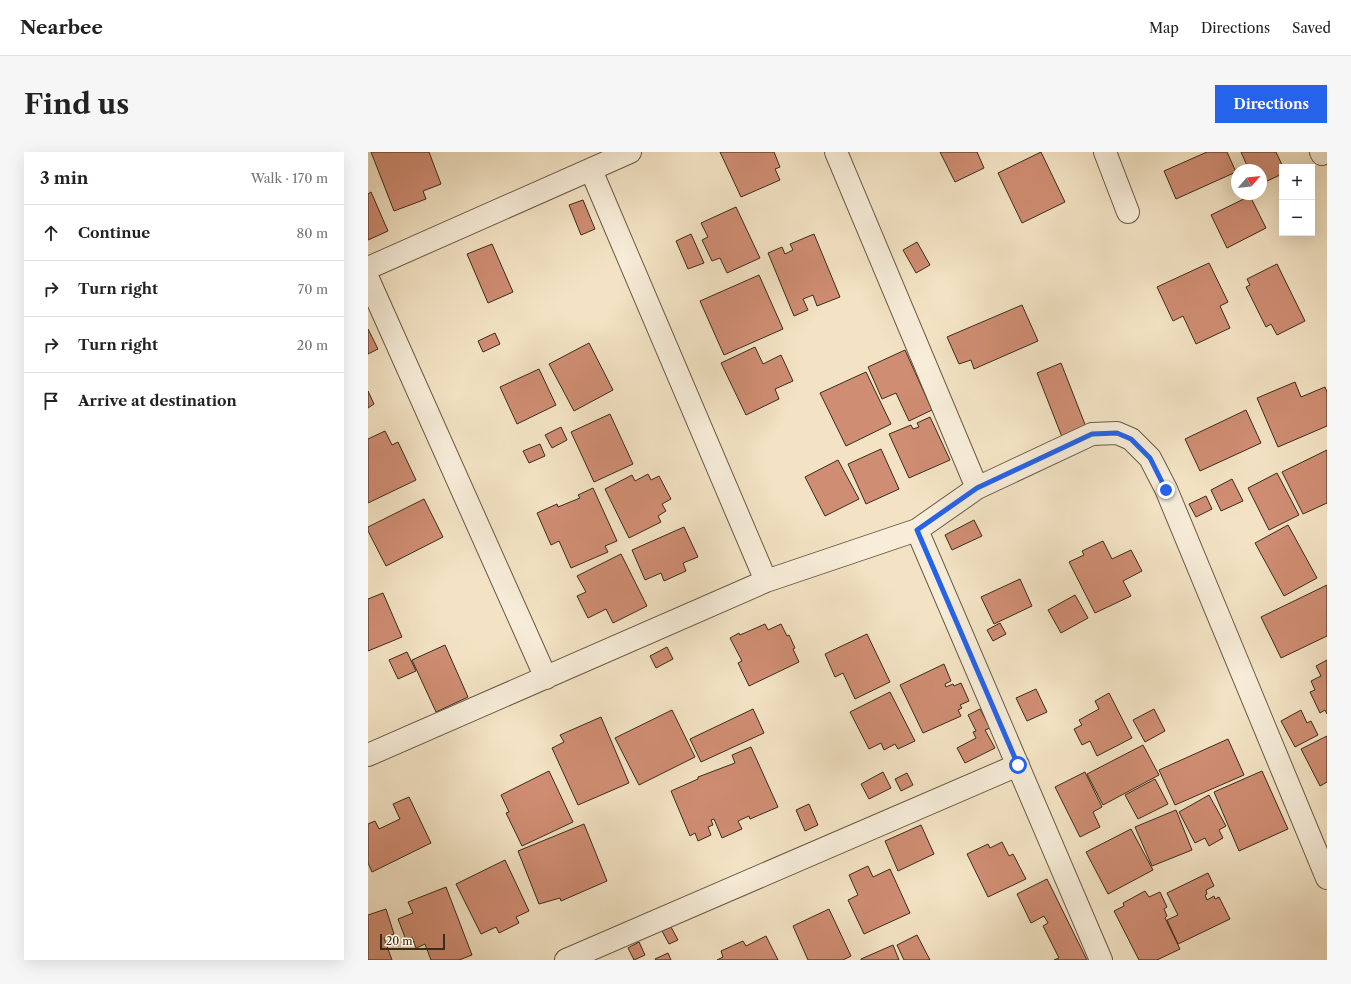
<!DOCTYPE html>
<meta charset="utf-8">
<style>
:root{--surface:#fff;--page:#f6f6f6;--text:#222;--muted:#767676;--line:#e0e0e0;--accent:#2563eb}
body{margin:0;font-family:"Libre Caslon Text",serif;background:var(--page);color:var(--text)}
.controls{position:absolute;right:12px;top:12px;display:grid;overflow:hidden;border-radius:0px;box-shadow:0 4px 16px #0002}
.controls button{width:36px;height:36px;display:grid;place-items:center;padding:0;border:0;border-bottom:1px solid var(--line);background:var(--surface);color:var(--text);font:20px sans-serif}
.compass{position:absolute;left:863px;top:12px;width:36px;height:36px;border-radius:50%;background:var(--surface);box-shadow:0 4px 16px #0002;rotate:62deg}
.scale{position:absolute;left:12px;bottom:10px;width:65px;box-sizing:border-box;padding-left:4px;border:2px solid #3c2c1a;border-top:0;font-size:11px;line-height:14px;white-space:nowrap;color:#3c2c1a;-webkit-text-stroke:3px #f7edd9;paint-order:stroke}
.stop{position:absolute;width:12px;height:12px;margin:-9px;border:3px solid #2563eb;border-radius:50%;background:#fff}
.stop.end{background:#2563eb;border-color:#fff;box-shadow:0 1px 4px #0008}
.list{margin:0;padding:0;list-style:none}
h2{display:flex;justify-content:space-between;align-items:center;height:52px;margin:0;padding:0 16px;font-size:17px}
h2 small{font-size:13px;font-weight:400;color:var(--muted)}
.list li{display:grid;grid-template-columns:26px 1fr auto;gap:12px;align-items:center;box-sizing:border-box;height:56px;padding:0 16px;border-top:1px solid var(--line)}
.list b{display:block;font-size:15px;white-space:nowrap}
.list em{font-size:13px;font-style:normal;color:var(--muted)}
.icon{flex:none;width:22px;height:22px;fill:none;stroke:currentColor;stroke-width:2;stroke-linecap:round;stroke-linejoin:round}
.map{position:relative;flex:none;width:959px;height:808px;overflow:hidden;border-radius:0px}
header{display:flex;align-items:center;gap:24px;box-sizing:border-box;height:56px;padding:0 20px;background:var(--surface);border-bottom:1px solid var(--line)}
header strong{font-size:19px}
nav{display:flex;gap:22px;margin-inline-start:auto;font-size:14px}
.intro{display:flex;align-items:center;justify-content:space-between;box-sizing:border-box;height:96px;padding:0 24px}
h1{margin:0;font-size:28px}
.button{padding:10px 18px;border-radius:0px;background:var(--accent);color:#fff;font-size:14px;font-weight:700}
main{display:flex;gap:24px;padding:0 24px}
aside{flex:1;background:var(--surface);border-radius:0px;box-shadow:0 4px 16px #0002}
.map>svg:first-child{display:block}
</style>
<header>
<strong>Nearbee</strong>
<nav><a>Map</a><a>Directions</a><a>Saved</a></nav>
</header>
<div class="intro"><h1>Find us</h1><a class="button">Directions</a></div>
<main>
<aside>
<h2>3 min<small>Walk · 170 m</small></h2>
<ul class="list">
<li><svg class="icon" aria-label="ahead" viewBox="0 0 24 24"><path d="M12 20V5M6 11l6-6 6 6"/></svg><div><b>Continue</b></div><em>80 m</em></li>
<li><svg class="icon" aria-label="right" viewBox="0 0 24 24"><path d="M7 20v-9h11M14 6l5 5-5 5"/></svg><div><b>Turn right</b></div><em>70 m</em></li>
<li><svg class="icon" aria-label="right" viewBox="0 0 24 24"><path d="M7 20v-9h11M14 6l5 5-5 5"/></svg><div><b>Turn right</b></div><em>20 m</em></li>
<li><svg class="icon" aria-label="arrive" viewBox="0 0 24 24"><path d="M6 21V4h12l-3 4 3 4H6"/></svg><div><b>Arrive at destination</b></div></li>
</ul>
</aside>
<div class="map">
<svg width="959" height="808" viewBox="0 0 959 808">
<rect width="100%" height="100%" fill="#f3e3c4"/>
<filter id="stains"><feTurbulence type="fractalNoise" baseFrequency=".005" numOctaves="4"/><feColorMatrix values="0 0 0 0 .2 0 0 0 0 .09 0 0 0 0 .02 0 0 0 .5 -.17"/></filter>
<radialGradient id="worn" r=".72"><stop offset=".6" stop-color="#630" stop-opacity="0"/><stop offset="1" stop-color="#630" stop-opacity=".3"/></radialGradient>
<path fill="#cf8d73" stroke="#3c2c1a" d="M 3,0 L 61,0 L 73,32 L 55,39 L 58,47 L 26,59 Z
M 352,0 L 406,0 L 412,15 L 407,17 L 412,28 L 373,45 Z
M 572,0 L 609,0 L 616,16 L 587,30 Z
M 673,0 L 697,50 L 654,71 L 630,21 Z
M 839,0 L 859,0 L 868,20 L 808,47 L 796,19 Z
M 873,0 L 908,0 L 915,15 L 914,15 L 914,22 L 893,32 L 893,18 L 881,18 Z
M 3,40 L 20,79 L 0,88 L 0,42 Z
M 882,44 L 898,76 L 859,96 L 843,63 Z
M 215,48 L 227,77 L 213,83 L 201,53 Z
M 368,55 L 392,106 L 359,121 L 352,106 L 344,109 L 334,88 L 340,85 L 333,71 Z
M 323,82 L 336,111 L 320,117 L 308,89 Z
M 446,82 L 472,145 L 449,154 L 445,143 L 435,147 L 440,158 L 426,164 L 400,101 L 414,95 L 417,102 L 425,98 L 422,92 Z
M 549,90 L 562,113 L 548,121 L 535,98 Z
M 124,92 L 145,140 L 120,151 L 99,102 Z
M 841,111 L 860,150 L 852,154 L 862,176 L 828,192 L 815,164 L 805,169 L 789,135 Z
M 909,112 L 937,169 L 909,183 L 903,172 L 898,175 L 878,135 L 882,133 L 879,127 Z
M 391,123 L 415,177 L 356,203 L 332,149 Z
M 654,153 L 670,189 L 606,217 L 603,208 L 591,212 L 579,185 Z
M 0,177 L 10,197 L 0,202 Z
M 127,181 L 132,192 L 115,200 L 110,189 Z
M 221,191 L 245,238 L 206,259 L 181,212 Z
M 387,195 L 395,212 L 413,203 L 425,229 L 407,237 L 411,247 L 378,263 L 353,211 Z
M 537,198 L 564,258 L 541,269 L 528,241 L 514,247 L 500,215 Z
M 693,211 L 718,275 L 694,285 L 669,221 Z
M 171,217 L 188,253 L 149,272 L 132,235 Z
M 498,220 L 523,272 L 478,294 L 452,241 Z
M 927,230 L 933,245 L 957,235 L 959,240 L 959,274 L 910,295 L 889,246 Z
M 0,239 L 6,252 L 0,256 Z
M 878,258 L 893,291 L 832,319 L 817,287 Z
M 242,262 L 265,312 L 226,330 L 203,280 Z
M 562,265 L 582,308 L 541,326 L 521,282 L 543,273 L 545,277 L 551,275 L 549,271 Z
M 193,275 L 199,288 L 184,296 L 177,283 Z
M 17,279 L 24,293 L 30,290 L 48,328 L 0,351 L 0,287 Z
M 172,292 L 177,304 L 161,311 L 155,299 Z
M 513,297 L 531,337 L 498,352 L 480,312 Z
M 959,298 L 959,351 L 935,362 L 914,320 Z
M 470,308 L 491,347 L 457,364 L 437,325 Z
M 909,321 L 931,363 L 901,378 L 880,336 Z
M 280,322 L 283,328 L 291,324 L 303,347 L 294,352 L 298,359 L 290,364 L 293,370 L 261,386 L 237,337 L 264,323 L 267,329 Z
M 864,327 L 875,349 L 853,359 L 843,338 Z
M 225,336 L 249,389 L 237,394 L 240,400 L 203,416 L 191,389 L 183,393 L 169,361 L 189,352 L 190,355 L 212,346 L 210,343 Z
M 838,344 L 844,357 L 828,365 L 821,352 Z
M 56,347 L 75,385 L 18,414 L 0,379 L 0,375 Z
M 606,368 L 614,384 L 584,398 L 577,383 Z
M 920,373 L 949,426 L 916,444 L 887,391 Z
M 316,375 L 330,405 L 315,411 L 318,419 L 296,429 L 293,421 L 277,428 L 264,398 Z
M 735,389 L 744,407 L 763,398 L 774,419 L 755,429 L 763,444 L 727,461 L 701,410 L 716,403 L 714,399 Z
M 253,402 L 279,454 L 245,471 L 238,457 L 220,466 L 209,444 L 218,440 L 209,424 Z
M 652,427 L 664,454 L 626,472 L 613,445 Z
M 959,433 L 959,484 L 913,506 L 893,465 Z
M 15,441 L 34,485 L 0,499 L 0,447 Z
M 707,443 L 720,466 L 693,481 L 680,458 Z
M 632,471 L 638,482 L 625,489 L 619,478 Z
M 397,472 L 400,478 L 413,472 L 419,484 L 421,483 L 427,496 L 425,497 L 431,510 L 381,534 L 370,511 L 374,509 L 362,486 L 371,481 L 372,483 Z
M 499,482 L 522,530 L 487,547 L 475,521 L 467,525 L 457,502 Z
M 77,493 L 100,545 L 68,560 L 44,508 Z
M 299,495 L 305,507 L 288,516 L 282,504 Z
M 39,500 L 48,519 L 30,527 L 21,508 Z
M 959,508 L 959,562 L 957,558 L 952,561 L 942,540 L 947,538 L 943,529 L 953,524 L 948,514 Z
M 576,512 L 583,529 L 577,532 L 578,535 L 585,532 L 586,534 L 593,531 L 601,549 L 592,553 L 594,556 L 590,558 L 593,564 L 555,581 L 532,533 Z
M 668,537 L 679,560 L 659,569 L 648,546 Z
M 522,540 L 547,589 L 530,597 L 527,592 L 516,598 L 513,591 L 501,597 L 482,560 Z
M 741,541 L 764,586 L 729,604 L 722,589 L 714,593 L 706,577 L 714,573 L 711,568 L 731,557 L 727,549 Z
M 385,557 L 396,581 L 333,610 L 322,587 Z
M 612,557 L 622,576 L 617,578 L 627,596 L 597,611 L 589,596 L 608,586 L 605,580 L 608,579 L 600,563 Z
M 786,557 L 797,579 L 777,590 L 765,568 Z
M 304,558 L 327,605 L 271,633 L 247,586 Z
M 933,558 L 939,571 L 943,569 L 950,583 L 927,595 L 913,569 Z
M 233,565 L 261,631 L 210,653 L 184,596 L 196,590 L 192,583 Z
M 959,584 L 959,630 L 952,634 L 933,597 Z
M 860,587 L 876,623 L 807,653 L 791,618 Z
M 775,593 L 791,623 L 735,653 L 719,622 Z
M 383,595 L 410,655 L 382,667 L 381,664 L 370,669 L 374,677 L 354,686 L 346,667 L 343,668 L 345,673 L 340,675 L 343,683 L 330,689 L 327,681 L 322,684 L 303,639 L 330,627 L 330,625 L 367,611 L 364,603 Z
M 181,619 L 205,670 L 154,694 L 138,661 L 141,660 L 133,643 Z
M 894,619 L 920,677 L 871,699 L 846,640 Z
M 515,620 L 523,636 L 501,647 L 493,632 Z
M 717,620 L 734,655 L 725,660 L 732,675 L 712,685 L 687,635 Z
M 539,621 L 545,633 L 533,639 L 527,627 Z
M 787,627 L 800,652 L 770,667 L 757,643 Z
M 841,643 L 858,674 L 851,678 L 855,686 L 841,694 L 837,686 L 827,691 L 811,660 Z
M 41,645 L 63,691 L 4,720 L 0,711 L 0,672 L 7,669 L 11,677 L 32,667 L 25,652 Z
M 441,652 L 450,673 L 437,679 L 428,658 Z
M 808,658 L 824,698 L 784,714 L 767,675 Z
M 216,672 L 239,729 L 193,749 L 192,746 L 171,752 L 150,699 Z
M 553,673 L 566,702 L 530,719 L 517,689 Z
M 763,677 L 785,718 L 740,742 L 718,700 Z
M 634,690 L 641,704 L 645,702 L 658,727 L 620,745 L 599,702 L 620,692 L 622,696 Z
M 137,708 L 161,759 L 148,765 L 151,771 L 131,781 L 128,775 L 113,782 L 88,732 Z
M 500,714 L 505,725 L 522,717 L 542,761 L 496,782 L 480,748 L 490,743 L 481,723 Z
M 840,721 L 846,734 L 838,738 L 839,742 L 837,743 L 839,748 L 846,744 L 847,747 L 851,745 L 862,767 L 810,792 L 799,768 L 810,763 L 799,741 Z
M 679,727 L 719,808 L 686,808 L 691,806 L 675,774 L 680,771 L 676,764 L 663,771 L 649,742 Z
M 78,735 L 104,803 L 91,808 L 63,808 L 57,792 L 48,796 L 44,785 L 38,788 L 30,767 L 45,761 L 40,750 Z
M 777,739 L 781,745 L 792,740 L 799,755 L 796,757 L 799,764 L 797,766 L 812,797 L 789,808 L 771,808 L 746,759 L 756,754 L 755,751 Z
M 18,757 L 26,782 L 16,786 L 24,808 L 0,808 L 0,763 Z
M 461,757 L 483,804 L 475,808 L 440,808 L 425,774 Z
M 303,775 L 310,788 L 301,792 L 294,779 Z
M 549,783 L 562,808 L 536,808 L 529,793 Z
M 398,784 L 410,808 L 349,808 L 355,805 L 353,799 L 375,789 L 378,794 Z
M 271,790 L 277,803 L 266,808 L 260,796 Z
M 525,793 L 531,808 L 493,808 L 493,807 Z
M 300,801 L 303,808 L 288,808 L 287,807 Z"/>
<g fill="none" stroke-linecap="round" stroke-linejoin="round">
<defs>
<path id="street" d="M 468,0 L 609,336 L 549,378 L 733,808
M 737,0 L 760,60
M 953,0 L 954,2
M 223,18 L 398,429
M 0,116 L 262,0
M 0,127 L 178,526
M 609,336 L 724,282 L 749,281 L 763,287 L 782,306 L 798,337 L 959,726
M 0,603 L 398,429 L 549,378
M 198,808 L 650,613"/>
</defs>
<use href="#street" stroke="#6a5a44" stroke-width="24"/>
<use href="#street" stroke="#f7edd9" stroke-width="22"/>
</g>
<g fill="none" stroke-linecap="round" stroke-linejoin="round">
<path stroke="#2563eb" stroke-width="5" d="M 650,613 L 549,378 L 609,336 L 724,282 L 749,281 L 763,287 L 782,306 L 798,338"/>
</g>
<rect width="100%" height="100%" filter="url(#stains)"/>
<rect width="100%" height="100%" fill="url(#worn)"/>
</svg>
<div class="controls">
<button>+</button>
<button>−</button>
</div>
<svg class="compass" viewBox="-18 -18 36 36"><path d="M0-13l5 13h-10z" fill="#e53935"/><path d="M0 13l5-13h-10z" fill="#767676"/></svg>
<div class="scale">20 m</div>
<div class="stop" style="left:650px;top:613px"></div>
<div class="stop end" style="left:798px;top:338px"></div>
</div>
</main>
